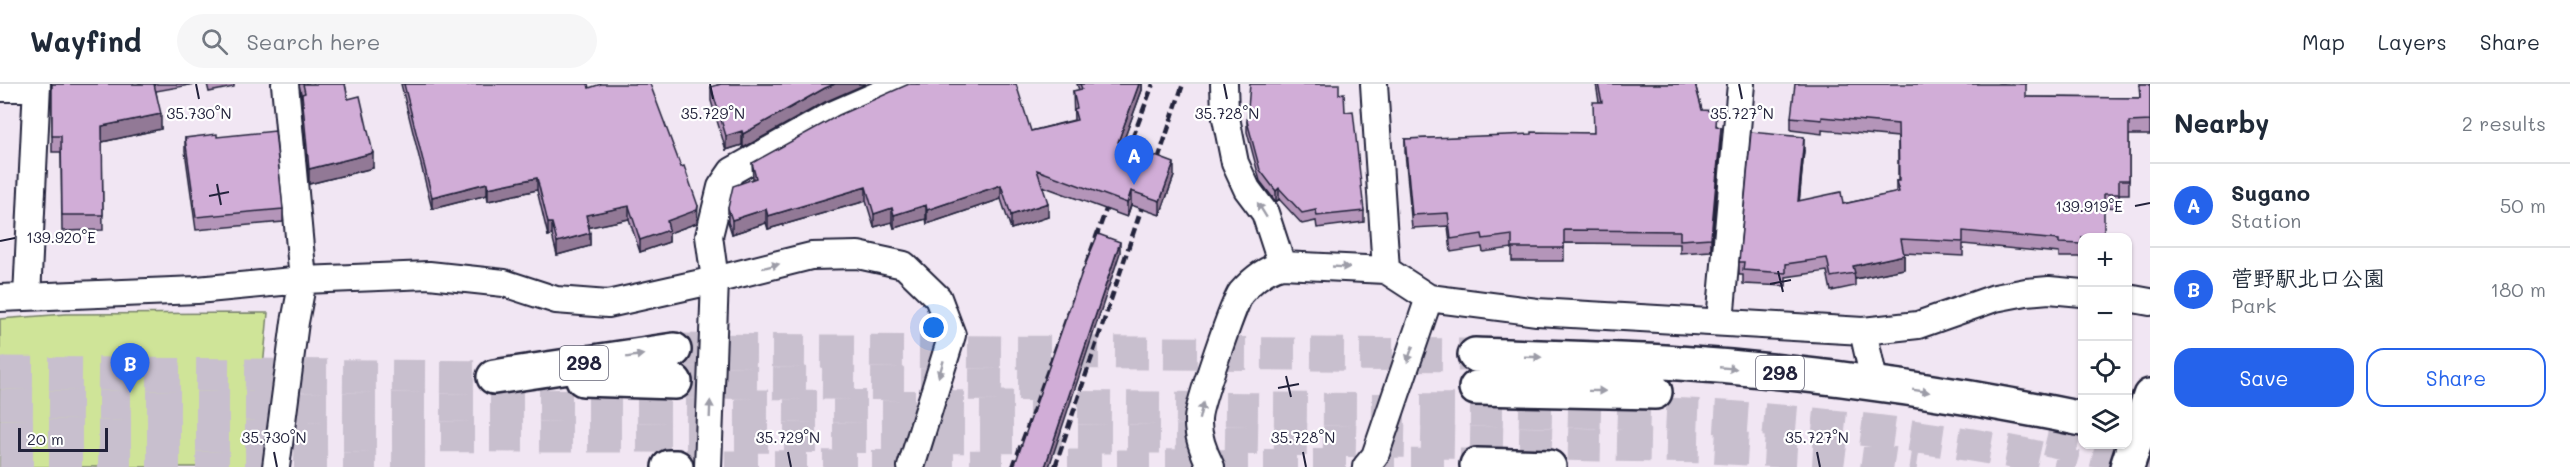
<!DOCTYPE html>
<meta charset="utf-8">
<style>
:root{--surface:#fff;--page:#f6f6f7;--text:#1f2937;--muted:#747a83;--line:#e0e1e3;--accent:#2563eb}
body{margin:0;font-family:Mali,"Klee One",sans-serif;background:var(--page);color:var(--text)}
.controls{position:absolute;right:18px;bottom:18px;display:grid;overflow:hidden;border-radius:12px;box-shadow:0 2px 4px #0004}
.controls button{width:54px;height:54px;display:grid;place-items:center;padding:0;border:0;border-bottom:2px solid var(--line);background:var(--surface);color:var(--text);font:30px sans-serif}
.scale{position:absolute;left:18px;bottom:15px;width:90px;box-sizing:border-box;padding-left:6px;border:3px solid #22223b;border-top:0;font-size:16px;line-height:21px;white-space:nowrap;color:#22223b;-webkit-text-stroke:4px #fff;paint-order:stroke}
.you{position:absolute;left:934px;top:244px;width:21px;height:21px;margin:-15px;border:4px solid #fff;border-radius:50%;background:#1a73e8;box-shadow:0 0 0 9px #1a73e833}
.badge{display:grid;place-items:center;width:39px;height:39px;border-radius:50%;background:var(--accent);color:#fff;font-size:20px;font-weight:700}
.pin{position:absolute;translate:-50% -50px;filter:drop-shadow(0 2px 3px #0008)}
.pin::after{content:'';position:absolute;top:32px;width:21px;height:18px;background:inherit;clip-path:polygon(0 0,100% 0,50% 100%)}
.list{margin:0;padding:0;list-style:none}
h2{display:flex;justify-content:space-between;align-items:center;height:78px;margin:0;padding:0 24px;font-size:26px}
h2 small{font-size:20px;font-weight:400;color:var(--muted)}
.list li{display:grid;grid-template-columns:39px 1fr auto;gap:18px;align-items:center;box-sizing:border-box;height:84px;padding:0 24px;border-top:2px solid var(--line)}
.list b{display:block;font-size:22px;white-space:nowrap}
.list p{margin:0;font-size:20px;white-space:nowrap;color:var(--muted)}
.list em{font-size:20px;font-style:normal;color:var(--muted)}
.actions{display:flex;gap:12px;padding:18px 24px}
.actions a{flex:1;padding:14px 0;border:2px solid var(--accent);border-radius:18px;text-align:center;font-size:21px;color:var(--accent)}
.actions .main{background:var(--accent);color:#fff}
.icon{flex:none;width:33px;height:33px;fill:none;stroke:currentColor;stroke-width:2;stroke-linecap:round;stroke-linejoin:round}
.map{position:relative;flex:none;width:2150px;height:383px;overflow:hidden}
header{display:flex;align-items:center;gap:36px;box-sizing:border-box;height:84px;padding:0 30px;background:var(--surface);border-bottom:2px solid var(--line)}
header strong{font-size:28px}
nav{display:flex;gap:33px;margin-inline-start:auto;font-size:21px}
.search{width:420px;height:54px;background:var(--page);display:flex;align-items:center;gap:15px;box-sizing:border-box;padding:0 21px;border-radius:33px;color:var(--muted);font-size:22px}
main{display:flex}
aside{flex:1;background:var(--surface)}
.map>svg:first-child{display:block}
</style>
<header>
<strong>Wayfind</strong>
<div class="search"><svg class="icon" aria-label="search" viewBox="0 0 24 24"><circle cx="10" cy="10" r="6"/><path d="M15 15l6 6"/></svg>Search here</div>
<nav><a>Map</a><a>Layers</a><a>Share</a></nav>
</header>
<main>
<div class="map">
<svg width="2150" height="383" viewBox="0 0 2150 383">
<rect width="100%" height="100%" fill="#f1e6f3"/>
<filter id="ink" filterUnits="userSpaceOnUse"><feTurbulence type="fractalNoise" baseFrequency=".0167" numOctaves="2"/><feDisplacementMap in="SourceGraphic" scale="12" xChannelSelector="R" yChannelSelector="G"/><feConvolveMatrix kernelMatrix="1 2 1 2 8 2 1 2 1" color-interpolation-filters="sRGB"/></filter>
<g filter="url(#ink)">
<path fill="#cfe498" stroke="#78836a" stroke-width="1.5" d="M 268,229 L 254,383 L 0,383 L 0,235 L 66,230 Z"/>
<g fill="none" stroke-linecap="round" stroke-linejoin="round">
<path stroke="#c8bfce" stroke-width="33" stroke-dasharray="33 16" stroke-linecap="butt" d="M 674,266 L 1475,271
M 0,289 L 494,293
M 675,298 L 1073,301
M 0,319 C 425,322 850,321 1275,325 C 1487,327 1701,321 1912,352 C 1967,360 2023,368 2076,383
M 0,351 L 1174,353 L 1712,363 L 1829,370 L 1917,383
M 2046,355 L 2150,380
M 0,379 L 428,383
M 676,383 L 1469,381"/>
<defs>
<path id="street" d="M 1224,0 L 1225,29 L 1235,79 L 1247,105 L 1265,129 L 1282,181
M 1374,0 L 1386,186
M 0,4 L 37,4
M 27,213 L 37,0
M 0,214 L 197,206 L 303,196 L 429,191 L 504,199 L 556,216 L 608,220 L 715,196 L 709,152 L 721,103 L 732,87 L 832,31 L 903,0
M 2128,214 L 2150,218
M 1720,237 L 1741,0
M 1863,247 L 1875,301
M 276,383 L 295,238 L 303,196 L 285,0
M 708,383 L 715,196 L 811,172 L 858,171 L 904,181 L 938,214 L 952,251 L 911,383
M 1211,383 C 1204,369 1197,351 1198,335 C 1198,322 1234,218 1241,209 C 1252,196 1266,185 1282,181 L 1386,186 L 1429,214 L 1537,228 L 1863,247 L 1918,241 L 1995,214 L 2026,208 L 2049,206 L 2082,209
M 1366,383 L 1375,372 L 1429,214"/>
<path id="highway" d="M 1475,271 C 1538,273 1602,275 1665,278 C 1804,287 1946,307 2082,335
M 494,293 L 674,266
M 583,295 L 675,298
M 1476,304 L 1655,308
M 1477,381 L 1549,383
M 669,383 L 676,383
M 2127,383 L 2150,312"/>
</defs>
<use href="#street" stroke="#22223b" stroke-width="30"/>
<use href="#highway" stroke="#22223b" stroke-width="38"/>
<use href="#street" stroke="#fff" stroke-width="26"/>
<use href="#highway" stroke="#fff" stroke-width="33"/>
<path stroke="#22223b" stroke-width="4.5" stroke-dasharray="9 4.5" stroke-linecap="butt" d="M 1123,79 L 1153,0
M 1154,88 L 1183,0
M 1013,383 L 1112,109
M 1055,383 L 1147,108"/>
</g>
<path fill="#b495b9" stroke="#22223b" stroke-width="1.5" d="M 52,0 L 195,0 L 156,7 L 161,45 L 102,58 L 103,146 L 62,147 L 61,68 L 52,68 Z
M 207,0 L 234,0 L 234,3 L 209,8 Z
M 299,0 L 345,0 L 348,15 L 373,84 L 309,100 L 302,25 L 302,14 Z
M 401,0 L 468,0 L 468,1 L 589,4 L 698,135 L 697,139 L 669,149 L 669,158 L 640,168 L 629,135 L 589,143 L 590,162 L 557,171 L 552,151 L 548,152 L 537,106 L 488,117 L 487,111 L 432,125 Z
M 721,0 L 866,0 L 825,18 L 743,64 L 742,61 L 726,66 L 711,17 L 711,3 Z
M 1077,0 L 1142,0 L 1142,6 L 1122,60 L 1174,92 L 1160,131 L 1131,121 L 1127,133 L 1042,102 L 1048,133 L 1011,145 L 1001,115 L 927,140 L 926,135 L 894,144 L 892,138 L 874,143 L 866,117 L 768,145 L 766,139 L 732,150 L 728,138 L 728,124 L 753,95 L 752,79 L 1031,47 L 1074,36 L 1073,7 L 1079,6 Z
M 1596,0 L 1695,0 L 1702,26 L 1717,42 L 1721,56 L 1711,167 L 1680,169 L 1680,160 L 1564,159 L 1564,177 L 1512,177 L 1512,164 L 1483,168 L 1482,163 L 1451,168 L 1448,142 L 1412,144 L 1405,68 L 1405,55 L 1594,49 L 1599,18 Z
M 2139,0 L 2150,0 L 2150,51 L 2129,51 L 2129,110 L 2119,110 L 2119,124 L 2104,123 L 2082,153 L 2082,173 L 2059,173 L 2059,169 L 1963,160 L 1963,172 L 1904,169 L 1904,185 L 1855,195 L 1855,202 L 1831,207 L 1827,187 L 1786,193 L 1786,202 L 1743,200 L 1743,191 L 1739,191 L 1739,178 L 1804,66 L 1799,117 L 1843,120 L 1896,109 L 1896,97 L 1898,97 L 1898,53 L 1822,46 L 1822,50 L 1791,46 L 1791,33 L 2026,13 L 2140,14 Z
M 1339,10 L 1345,28 L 1364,127 L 1364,138 L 1317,144 L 1316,137 L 1302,140 L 1279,115 L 1276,118 L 1260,97 L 1247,48 L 1247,37 Z
M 217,53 L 283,125 L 283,138 L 196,146 L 185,67 L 185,54 Z"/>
<path fill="#927996" stroke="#22223b" stroke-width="1.5" d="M 835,0 L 866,0 L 825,18 L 743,64 L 743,50 L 825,4 Z
M 1139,0 L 1142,0 L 1142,6 L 1118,72 L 1118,58 Z
M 161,30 L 161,45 L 102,58 L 102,42 Z
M 1721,43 L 1721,56 L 1711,167 L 1711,154 Z
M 742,47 L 742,61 L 726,66 L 726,52 Z
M 1804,53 L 1804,66 L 1798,131 L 1798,117 Z
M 373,69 L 373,84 L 309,100 L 309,85 Z
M 1174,79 L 1174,92 L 1160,131 L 1160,117 Z
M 537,94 L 537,106 L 488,117 L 488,104 Z
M 487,99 L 487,111 L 432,125 L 432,113 Z
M 1001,101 L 1001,115 L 927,140 L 927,126 Z
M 866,103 L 866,117 L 768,145 L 768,132 Z
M 1279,104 L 1279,115 L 1276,118 L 1276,107 Z
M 1131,107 L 1131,121 L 1127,133 L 1127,119 Z
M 1048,119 L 1048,133 L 1011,145 L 1011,131 Z
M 926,121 L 926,135 L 894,144 L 894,131 Z
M 629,122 L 629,135 L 586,144 L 586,131 Z
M 698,122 L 697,139 L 669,149 L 669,158 L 640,168 L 640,156 L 667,137 Z
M 892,124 L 892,138 L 874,143 L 874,130 Z
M 766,125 L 766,139 L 732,150 L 732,136 Z
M 548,139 L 552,139 L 552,151 L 548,152 Z
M 590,149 L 590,162 L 557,171 L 557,158 Z
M 1120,158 L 1120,169 L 1049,383 L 1045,383 Z
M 1904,171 L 1904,185 L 1855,195 L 1853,182 Z"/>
<path fill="#d1add7" stroke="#22223b" stroke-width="1.5" d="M 52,0 L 154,0 L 161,30 L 102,42 L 103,131 L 62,131 L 61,52 L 52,52 Z
M 303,0 L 345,0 L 348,15 L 360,12 L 373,69 L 309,85 L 302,10 L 305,9 Z
M 404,0 L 468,0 L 468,1 L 472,0 L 588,0 L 589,4 L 601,0 L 650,0 L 681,83 L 684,82 L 698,122 L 697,126 L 667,137 L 669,146 L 640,156 L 629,122 L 586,131 L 590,149 L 557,158 L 552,139 L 548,139 L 537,94 L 488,104 L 487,99 L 432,113 Z
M 721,0 L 835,0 L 825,4 L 743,50 L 742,47 L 726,52 L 711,3 Z
M 909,0 L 1016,0 L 1031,47 L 1077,36 L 1074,25 L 1077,24 L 1073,7 L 1082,5 L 1080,0 L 1139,0 L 1118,58 L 1174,79 L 1160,117 L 1131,107 L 1127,119 L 1037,86 L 1048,119 L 1011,131 L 1001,101 L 927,126 L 926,121 L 894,131 L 892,124 L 874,130 L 866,103 L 768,132 L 766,125 L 732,136 L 728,124 L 733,102 L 756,94 L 752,79 L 839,31 Z
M 1250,0 L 1339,0 L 1339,10 L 1344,9 L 1345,28 L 1353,27 L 1364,127 L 1317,132 L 1316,126 L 1302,129 L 1279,104 L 1276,107 L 1260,86 L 1247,37 Z
M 1598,0 L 1695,0 L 1702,26 L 1717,27 L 1716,42 L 1721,43 L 1711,154 L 1680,156 L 1680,147 L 1564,146 L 1564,164 L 1512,164 L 1512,151 L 1483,155 L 1482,150 L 1451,155 L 1448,129 L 1412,131 L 1405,55 L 1532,50 L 1532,48 L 1594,49 L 1593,18 L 1602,18 Z
M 1795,0 L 2026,0 L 2026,13 L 2140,14 L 2140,0 L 2150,0 L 2150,37 L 2129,38 L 2129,96 L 2119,96 L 2119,110 L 2104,110 L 2104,153 L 2082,153 L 2082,160 L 2059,159 L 2059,156 L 1963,147 L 1963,158 L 1901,155 L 1904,171 L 1853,182 L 1855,189 L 1831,193 L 1827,174 L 1786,180 L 1786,189 L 1743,186 L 1744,178 L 1739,178 L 1751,48 L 1804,53 L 1798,117 L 1841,108 L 1843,120 L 1899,108 L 1896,97 L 1899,97 L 1898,40 L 1822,33 L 1822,36 L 1791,33 Z
M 275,47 L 283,125 L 196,133 L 185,54 L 217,50 L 217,53 Z
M 1098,150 L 1120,158 L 1045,383 L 1014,383 L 1081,191 Z"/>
<defs><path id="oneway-solid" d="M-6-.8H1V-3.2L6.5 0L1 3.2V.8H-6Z" transform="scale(1.5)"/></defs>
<g fill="#9c9ca7">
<use href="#oneway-solid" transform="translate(1262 126) rotate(-122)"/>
<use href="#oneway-solid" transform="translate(771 182) rotate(-14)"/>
<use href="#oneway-solid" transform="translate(1341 183) rotate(3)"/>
<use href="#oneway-solid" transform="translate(1410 270) rotate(109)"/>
<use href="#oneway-solid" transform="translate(635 272) rotate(-9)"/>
<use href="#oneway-solid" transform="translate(1533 273) rotate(2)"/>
<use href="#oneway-solid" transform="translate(1728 284) rotate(5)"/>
<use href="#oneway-solid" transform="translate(941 285) rotate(107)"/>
<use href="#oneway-solid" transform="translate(1597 307) rotate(1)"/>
<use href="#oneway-solid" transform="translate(1921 307) rotate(9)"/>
<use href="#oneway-solid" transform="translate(710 325) rotate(-88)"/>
<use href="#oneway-solid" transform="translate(1201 327) rotate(-76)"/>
</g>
</g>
<path fill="none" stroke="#22223b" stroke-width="2" d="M 196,0 L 199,15M 710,0 L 713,15M 1224,0 L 1227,15M 1739,0 L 1742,15M 217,100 L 221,121M 209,112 L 229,108M 2135,122 L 2150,119M 0,157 L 15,154M 1778,187 L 1783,208M 1770,200 L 1791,196M 1286,292 L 1291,313M 1278,304 L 1299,300M 274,368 L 277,383M 788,368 L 791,383M 1303,368 L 1306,383M 1817,368 L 1820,383"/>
<g text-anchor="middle" stroke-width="4.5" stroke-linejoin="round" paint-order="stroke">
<g fill="#fff" stroke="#646476" stroke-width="1.5">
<rect x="560" y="262" width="48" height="34" rx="4.5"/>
<rect x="1756" y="272" width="48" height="34" rx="4.5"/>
</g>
<g font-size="20" font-weight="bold" fill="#22223b">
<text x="584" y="286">298</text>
<text x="1780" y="296">298</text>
</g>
</g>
<g font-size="15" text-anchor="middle" fill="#22223b" stroke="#fff" stroke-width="4.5" stroke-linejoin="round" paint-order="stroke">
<text x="1742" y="35">35.727°N</text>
<text x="199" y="35">35.730°N</text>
<text x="713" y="35">35.729°N</text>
<text x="1227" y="35">35.728°N</text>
<text x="2089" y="128">139.919°E</text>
<text x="61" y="159">139.920°E</text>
<text x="274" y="359">35.730°N</text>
<text x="788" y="359">35.729°N</text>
<text x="1303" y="359">35.728°N</text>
<text x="1817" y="359">35.727°N</text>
</g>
</svg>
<div class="controls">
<button>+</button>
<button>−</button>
<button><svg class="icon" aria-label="locate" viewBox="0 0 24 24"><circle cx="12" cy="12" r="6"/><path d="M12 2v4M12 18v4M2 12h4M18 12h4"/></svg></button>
<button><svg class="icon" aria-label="layers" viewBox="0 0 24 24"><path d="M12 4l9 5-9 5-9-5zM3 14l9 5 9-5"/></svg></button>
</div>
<div class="scale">20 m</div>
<div class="you"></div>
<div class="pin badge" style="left:1134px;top:101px">A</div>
<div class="pin badge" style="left:130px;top:309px">B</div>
</div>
<aside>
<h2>Nearby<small>2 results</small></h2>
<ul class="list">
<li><span class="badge">A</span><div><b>Sugano</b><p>Station</p></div><em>50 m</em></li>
<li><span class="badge">B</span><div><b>菅野駅北口公園</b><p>Park</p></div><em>180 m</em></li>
</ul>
<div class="actions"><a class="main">Save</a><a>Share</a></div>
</aside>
</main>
